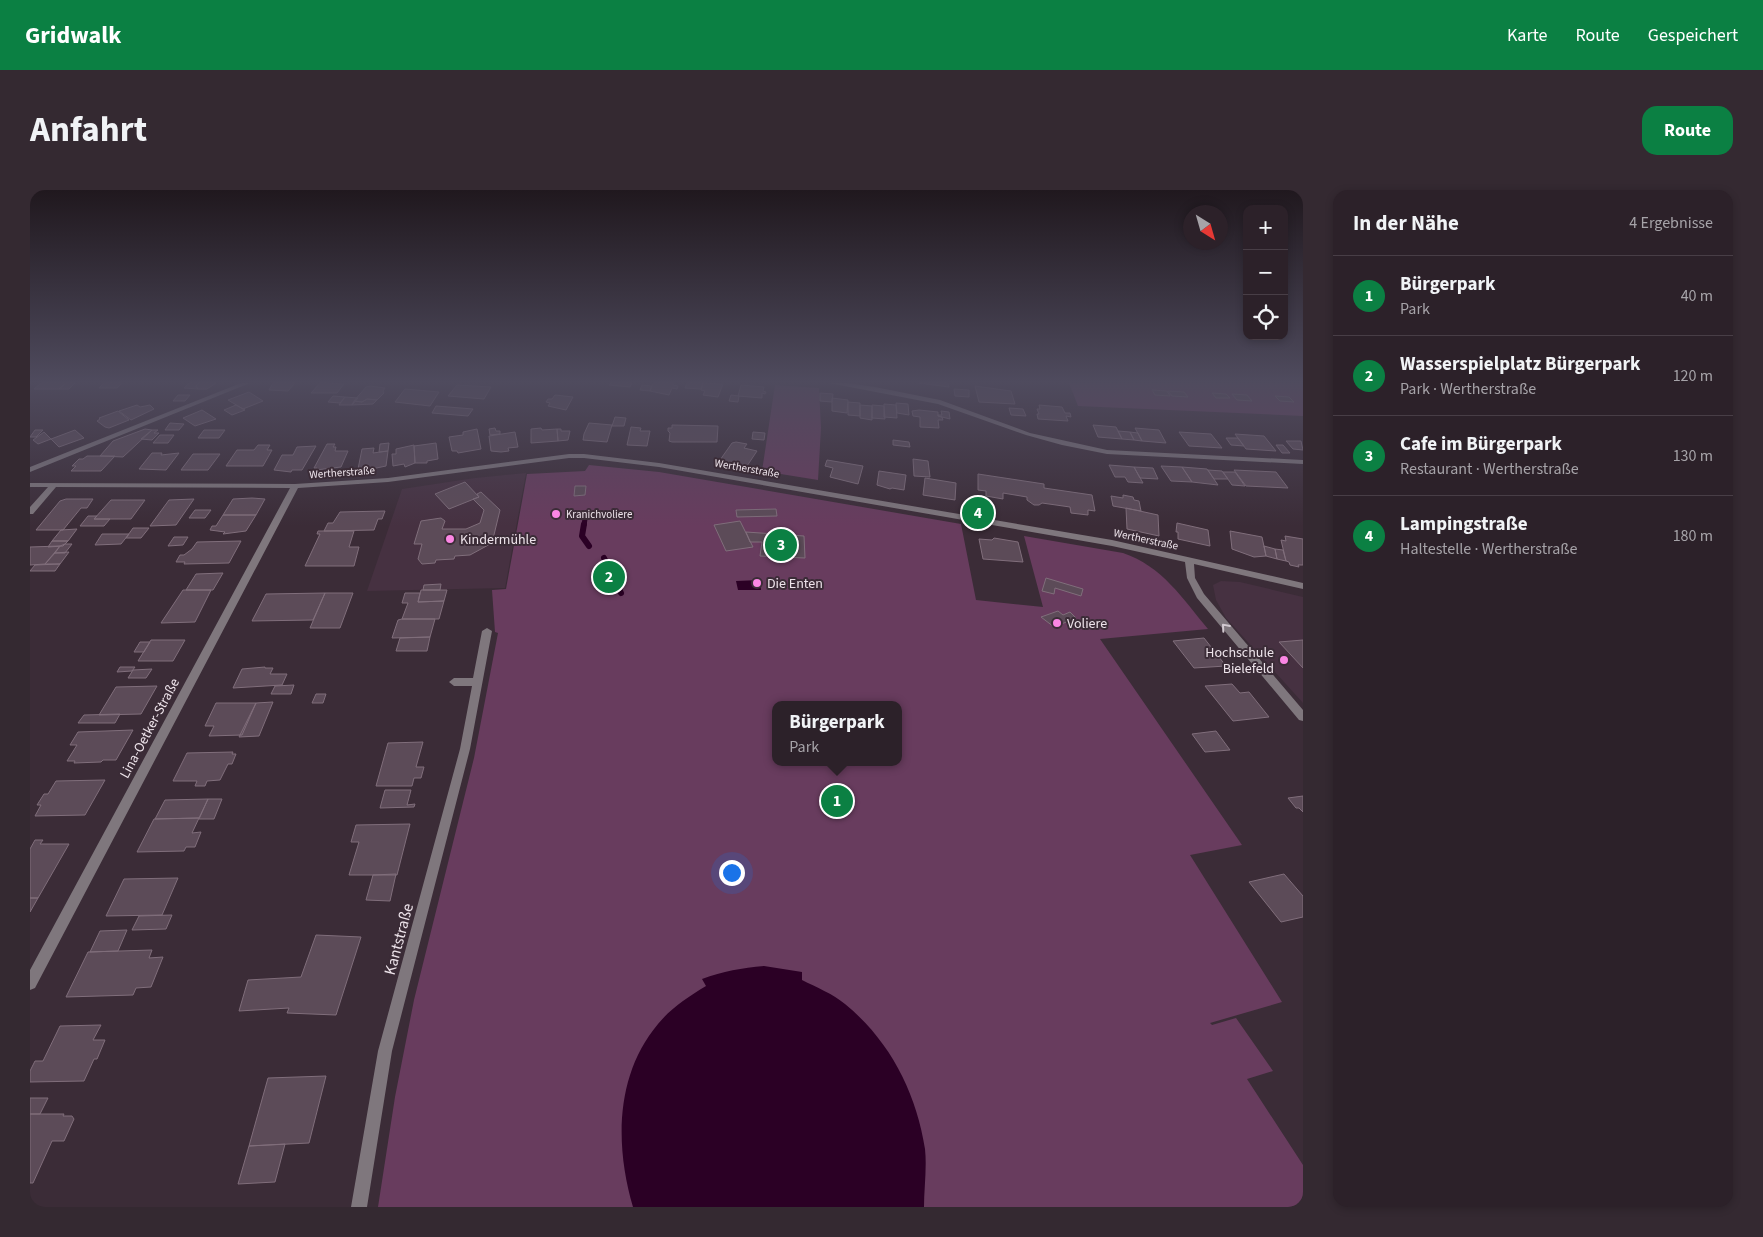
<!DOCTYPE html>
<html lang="de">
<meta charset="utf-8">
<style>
:root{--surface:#2c2129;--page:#342931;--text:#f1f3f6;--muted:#a6a3a8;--line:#483e46;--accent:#0b8043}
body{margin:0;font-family:"Source Sans 3",sans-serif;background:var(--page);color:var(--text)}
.controls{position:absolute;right:15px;top:15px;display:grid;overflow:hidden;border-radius:10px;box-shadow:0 2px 8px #0003}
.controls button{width:45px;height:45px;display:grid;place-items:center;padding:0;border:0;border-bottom:1px solid var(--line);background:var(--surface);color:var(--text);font:25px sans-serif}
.compass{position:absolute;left:1153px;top:15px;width:45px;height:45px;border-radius:50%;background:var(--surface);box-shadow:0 2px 8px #0003;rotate:143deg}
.you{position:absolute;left:701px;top:682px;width:18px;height:18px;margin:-12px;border:4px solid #fff;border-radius:50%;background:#1a73e8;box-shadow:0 0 0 8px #1a73e833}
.badge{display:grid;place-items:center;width:32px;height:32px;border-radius:50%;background:var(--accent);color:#fff;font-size:16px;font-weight:700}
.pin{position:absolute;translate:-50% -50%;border:2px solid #fff;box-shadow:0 1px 5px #0006}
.popup{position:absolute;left:742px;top:511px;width:130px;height:65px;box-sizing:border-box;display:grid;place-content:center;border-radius:10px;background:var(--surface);filter:drop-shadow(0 1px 4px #0005);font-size:16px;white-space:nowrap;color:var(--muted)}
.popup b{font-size:19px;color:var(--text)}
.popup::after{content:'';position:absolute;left:50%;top:100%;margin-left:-10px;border:10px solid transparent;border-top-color:var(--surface)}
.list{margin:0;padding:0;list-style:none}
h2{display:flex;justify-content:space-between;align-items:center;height:65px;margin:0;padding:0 20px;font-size:21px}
h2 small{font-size:16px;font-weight:400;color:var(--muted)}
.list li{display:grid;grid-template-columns:32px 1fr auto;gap:15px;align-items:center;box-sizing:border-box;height:80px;padding:0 20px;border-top:1px solid var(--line)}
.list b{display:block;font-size:19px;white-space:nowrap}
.list p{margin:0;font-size:16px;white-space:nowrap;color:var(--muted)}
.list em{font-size:16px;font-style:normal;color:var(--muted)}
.icon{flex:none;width:28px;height:28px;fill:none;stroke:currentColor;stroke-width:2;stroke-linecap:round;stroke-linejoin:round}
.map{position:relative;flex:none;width:1273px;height:1017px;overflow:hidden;border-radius:15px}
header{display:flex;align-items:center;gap:30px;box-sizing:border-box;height:70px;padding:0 25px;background:var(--accent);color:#fff}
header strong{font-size:24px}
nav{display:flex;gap:28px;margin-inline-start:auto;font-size:18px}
.intro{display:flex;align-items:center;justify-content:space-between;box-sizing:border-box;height:120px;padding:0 30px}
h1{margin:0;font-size:35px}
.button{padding:12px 22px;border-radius:15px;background:var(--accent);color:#fff;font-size:18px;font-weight:700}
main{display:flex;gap:30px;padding:0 30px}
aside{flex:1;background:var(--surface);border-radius:15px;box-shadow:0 2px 8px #0003}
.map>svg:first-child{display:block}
</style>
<header>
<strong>Gridwalk</strong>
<nav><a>Karte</a><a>Route</a><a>Gespeichert</a></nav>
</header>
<div class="intro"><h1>Anfahrt</h1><a class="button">Route</a></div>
<main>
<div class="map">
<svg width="1273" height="1017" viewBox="0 0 1273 1017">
<rect width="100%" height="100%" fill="#3b2c37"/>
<path fill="#463141" d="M 496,283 L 475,398 L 337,401 L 372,299 L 445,288 Z
M 1191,391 L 1210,392 L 1273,407 L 1273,513 L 1196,428 L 1186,410 L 1183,395 Z"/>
<path fill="#683c5e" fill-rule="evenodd" d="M 1039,193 L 1273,193 L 1273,226 L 1048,216 Z
M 745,195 L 789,198 L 791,238 L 788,290 L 732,281 Z
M 559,275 L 629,282 L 931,334 L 946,410 L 1013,417 L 994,346 L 1093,363 C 1132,376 1153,409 1178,439 L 1070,449 L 1212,655 L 1160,665 L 1252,812 L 1180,833 L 1182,835 L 1206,828 L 1243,881 L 1217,889 L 1273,975 L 1273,1017 L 348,1017 L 365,907 L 384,810 L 444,568 L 468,443 L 465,442 L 462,400 L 476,399 L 497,284 L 555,281 ZM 746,515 L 868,515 L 868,572 L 746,572 Z"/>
<path fill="#2b0025" d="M 730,390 L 731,400 L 708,400 L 706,391 Z
M 734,776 L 772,782 L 772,790 C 786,797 803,804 815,814 C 860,851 886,902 895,959 C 897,978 894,999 894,1017 L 603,1017 C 585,956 585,885 628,834 C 641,818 658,807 676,796 L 672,789 C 693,781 712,778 734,776 Z"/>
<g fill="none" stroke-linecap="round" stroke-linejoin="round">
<path stroke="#2b0025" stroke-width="5" d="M 554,335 L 555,329"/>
<path stroke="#2b0025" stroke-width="6" d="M 554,334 L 552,346 L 559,356
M 574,368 L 591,403"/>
</g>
<path fill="#5c4b58" stroke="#806e7b" d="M 11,193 L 36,193 L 29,199 L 4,199 Z
M 36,193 L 45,193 L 39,199 L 29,199 Z
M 74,193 L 92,193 L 87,198 L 69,198 Z
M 159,193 L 169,193 L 166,196 L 168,199 L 154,198 Z
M 168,193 L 186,193 L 177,199 L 168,199 L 166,196 Z
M 243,193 L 265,193 L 258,201 L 239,200 Z
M 290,193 L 298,193 L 314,194 L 307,203 L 281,203 Z
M 581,193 L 602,193 L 600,197 L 579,195 Z
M 623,193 L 643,193 L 643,195 L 648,196 L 647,199 L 642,198 L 639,205 L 620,201 Z
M 657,193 L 673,193 L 671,199 L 655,198 Z
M 673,193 L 693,194 L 688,207 L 673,205 L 675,201 L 671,200 Z
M 918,193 L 919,197 L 889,193 Z
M 427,195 L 461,197 L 454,209 L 418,206 Z
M 612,195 L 622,196 L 620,201 L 610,200 Z
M 711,195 L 734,197 L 733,201 L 736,202 L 735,204 L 732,203 L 732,208 L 708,206 Z
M 340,196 L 355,198 L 353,201 L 354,203 L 347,210 L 337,209 L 332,212 L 324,211 L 336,197 Z
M 945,196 L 981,201 L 985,214 L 949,212 Z
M 375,199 L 409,202 L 400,216 L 365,212 Z
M 924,199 L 939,200 L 939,207 L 925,206 Z
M 1122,200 L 1137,201 L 1140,206 L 1125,205 Z
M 1138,201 L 1154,202 L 1158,207 L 1142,206 Z
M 219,202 L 233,211 L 213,219 L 198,210 Z
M 790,203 L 803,204 L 802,212 L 790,211 Z
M 1182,203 L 1196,204 L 1200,208 L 1186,208 Z
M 1202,204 L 1217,205 L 1222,211 L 1207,210 Z
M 148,205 L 160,205 L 155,211 L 143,211 Z
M 525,205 L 543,207 L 536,220 L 518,216 L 520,213 L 516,212 L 518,209 L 522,209 Z
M 701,205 L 709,206 L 708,212 L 699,211 Z
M 303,206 L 315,207 L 310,213 L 298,212 Z
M 1245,206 L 1259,207 L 1264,212 L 1250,211 Z
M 315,207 L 328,208 L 322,215 L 309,215 Z
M 802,208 L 818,210 L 817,223 L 802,221 Z
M 337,209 L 347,210 L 343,214 L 322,215 L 324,211 L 332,212 Z
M 818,212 L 830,213 L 830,226 L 818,225 Z
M 866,213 L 878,214 L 879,225 L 867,223 Z
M 854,214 L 866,215 L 867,228 L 854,227 Z
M 107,215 L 110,217 L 120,215 L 124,219 L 101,230 L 89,221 Z
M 206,215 L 215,220 L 202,225 L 194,220 Z
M 830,215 L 842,216 L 842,230 L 830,228 Z
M 842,215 L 854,216 L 855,229 L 842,228 Z
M 1009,215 L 1032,217 L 1035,223 L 1040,223 L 1041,227 L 1036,226 L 1038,231 L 1008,229 L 1007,224 L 1009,224 L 1007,219 L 1010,219 Z
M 406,216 L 443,219 L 438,226 L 402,223 Z
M 979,218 L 993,219 L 996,226 L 981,225 Z
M 172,220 L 186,229 L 165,236 L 153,228 Z
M 889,220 L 908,222 L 908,226 L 912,227 L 913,230 L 908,230 L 909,238 L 890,237 L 890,227 L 883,226 L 882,221 Z
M 88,221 L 99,230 L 79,238 L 75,237 L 67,231 L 70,229 L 69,228 Z
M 911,221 L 919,222 L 920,229 L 908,226 L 908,225 L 912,225 Z
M 585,227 L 596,228 L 594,236 L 582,236 Z
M 140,233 L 154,234 L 149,240 L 135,240 Z
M 559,233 L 582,235 L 577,252 L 553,250 L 554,244 Z
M 642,235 L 688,236 L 687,252 L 642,252 L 639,251 L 640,243 L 638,241 L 638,238 L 642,238 Z
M 1063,235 L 1086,237 L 1092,249 L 1068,247 Z
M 601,237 L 611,238 L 610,241 L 620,241 L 617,256 L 597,255 Z
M 465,238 L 466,241 L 470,241 L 470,244 L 460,245 L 459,239 Z
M 511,238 L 512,240 L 527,239 L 528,251 L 501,253 L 501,239 Z
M 1105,238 L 1129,240 L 1136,253 L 1112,251 Z
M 115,239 L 122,240 L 93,267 L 70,266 L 83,251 Z
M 447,239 L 451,259 L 428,263 L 427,261 L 422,261 L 419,247 L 433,245 L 433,242 Z
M 527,239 L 531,239 L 531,241 L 540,241 L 538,250 L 528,251 Z
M 5,240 L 13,240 L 6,247 L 0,247 Z
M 45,240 L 54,248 L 29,257 L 21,249 Z
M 122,240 L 128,240 L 124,243 L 129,243 L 122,250 L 111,249 Z
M 174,240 L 195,240 L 189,248 L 168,248 Z
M 1088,241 L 1100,242 L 1104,250 L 1092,249 Z
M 14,242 L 21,249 L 8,254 L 3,250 Z
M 485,242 L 488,257 L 478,258 L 479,261 L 471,262 L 461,261 L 459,246 Z
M 723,242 L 735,243 L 734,250 L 722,249 Z
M 1100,242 L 1108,243 L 1112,251 L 1104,250 Z
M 1149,242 L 1181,244 L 1192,258 L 1159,256 Z
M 1205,244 L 1234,246 L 1246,261 L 1216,259 Z
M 130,245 L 144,245 L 138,253 L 123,253 Z
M 1196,248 L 1208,248 L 1214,256 L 1201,255 Z
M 863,250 L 879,252 L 880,257 L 863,255 Z
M 1256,251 L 1271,251 L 1273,260 L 1263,259 Z
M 706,252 L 717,254 L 714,258 L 727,261 L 717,276 L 690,270 L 702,253 Z
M 359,253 L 358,261 L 349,262 L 350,254 Z
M 406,253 L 408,269 L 397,271 L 397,273 L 385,273 L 384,256 Z
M 297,254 L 305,254 L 303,257 L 306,257 L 305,261 L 318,261 L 311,277 L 286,280 L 287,278 L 284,278 Z
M 228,255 L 240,255 L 237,260 L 242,260 L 233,276 L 196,276 L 207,260 L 224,260 Z
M 384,255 L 385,273 L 375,277 L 374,274 L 363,276 L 362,264 L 366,264 L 366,259 Z
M 1246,255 L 1253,255 L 1260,263 L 1252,263 Z
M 286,256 L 272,280 L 262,280 L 261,282 L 244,280 L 252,265 L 263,265 L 267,257 Z
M 344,258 L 343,263 L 358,261 L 356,276 L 332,281 L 332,279 L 328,279 L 332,259 Z
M 122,263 L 132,263 L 131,265 L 149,263 L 136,280 L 109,279 Z
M 163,264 L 190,264 L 178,280 L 151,280 Z
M 57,266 L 85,266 L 71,281 L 41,281 L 46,276 L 42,276 L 49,269 L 53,269 Z
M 883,269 L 898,271 L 900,287 L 884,286 Z
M 797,270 L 833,276 L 828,294 L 800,287 L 803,278 L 795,276 Z
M 1079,275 L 1104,277 L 1113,293 L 1098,292 L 1095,287 L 1085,287 Z
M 1131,276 L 1152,277 L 1162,292 L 1141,291 Z
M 1104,277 L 1123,278 L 1128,289 L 1110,288 Z
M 1152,277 L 1177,279 L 1188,295 L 1162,292 Z
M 1178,280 L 1192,281 L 1198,289 L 1184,289 Z
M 1204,280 L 1246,282 L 1258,298 L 1216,296 Z
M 849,281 L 876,285 L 874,300 L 862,298 L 860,299 L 847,295 Z
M 1193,282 L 1205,282 L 1215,296 L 1202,295 Z
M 948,284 L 1014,294 L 1014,298 L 1062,305 L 1065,321 L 1058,320 L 1058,325 L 1041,323 L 1040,317 L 1012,313 L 1009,315 L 1004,315 L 997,310 L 997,307 L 973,303 L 973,309 L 956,306 L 956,301 L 948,300 Z
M 895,288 L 926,293 L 925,310 L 893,305 Z
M 435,292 L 449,307 L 419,319 L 405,304 Z
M 545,296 L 556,296 L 555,305 L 544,306 Z
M 451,302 L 470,320 L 462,353 L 440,365 L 425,366 L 424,369 L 406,370 L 405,373 L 392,374 L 388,369 L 392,354 L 384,354 L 391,331 L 411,328 L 415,331 L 412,339 L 436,339 L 450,333 L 454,320 L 443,309 L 449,307 L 447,304 Z
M 1093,305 L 1103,307 L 1104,310 L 1109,311 L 1111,321 L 1083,316 L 1081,306 L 1093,308 Z
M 222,308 L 235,309 L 226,325 L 193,325 L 203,309 Z
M 36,309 L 63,309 L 57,318 L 51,318 L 33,340 L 6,340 L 30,311 Z
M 164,309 L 146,335 L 120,336 L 139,310 Z
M 81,310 L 115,310 L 101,329 L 64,329 Z
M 1096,318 L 1128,325 L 1129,346 L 1097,339 Z
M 746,319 L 747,326 L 707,327 L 706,320 Z
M 165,320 L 181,320 L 175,328 L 159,328 Z
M 355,321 L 352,329 L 348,329 L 344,340 L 294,341 L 298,333 L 303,333 L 310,322 Z
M 193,325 L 226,325 L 216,341 L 193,344 L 195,342 L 180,340 L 182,336 L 186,336 Z
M 58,326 L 67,326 L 64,329 L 80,329 L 74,336 L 50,336 Z
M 710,331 L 723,357 L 696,361 L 684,335 Z
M 1147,333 L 1178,340 L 1180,356 L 1148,349 L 1148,342 L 1146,342 Z
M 103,338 L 119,338 L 111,348 L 96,348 Z
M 47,339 L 38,351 L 22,351 L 31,340 Z
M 288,341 L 324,341 L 319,357 L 329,357 L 324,376 L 275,376 L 290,344 L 287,344 Z
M 1200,341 L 1232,347 L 1236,366 L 1224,367 L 1202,359 Z
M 716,342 L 774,346 L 775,368 L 730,366 L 732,352 L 720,352 Z
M 72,344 L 99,344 L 91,354 L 65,355 Z
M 1255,346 L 1273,349 L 1273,375 L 1268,375 L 1269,377 L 1260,375 L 1259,372 L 1256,371 L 1251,350 L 1256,351 Z
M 144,347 L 158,347 L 153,355 L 138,356 Z
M 964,348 L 988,352 L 993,372 L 953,369 L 949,349 L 962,350 Z
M 22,351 L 38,351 L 33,356 L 18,357 Z
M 211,351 L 199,373 L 154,374 L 155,372 L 146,372 L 150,365 L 154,365 L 162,359 L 167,352 Z
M 35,354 L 42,354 L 35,363 L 25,363 L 30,356 Z
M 30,356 L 15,374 L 0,375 L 0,357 Z
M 1234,356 L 1245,359 L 1247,369 L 1236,366 Z
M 1245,359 L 1253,360 L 1256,371 L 1247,369 Z
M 39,362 L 30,374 L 15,374 L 25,363 Z
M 30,374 L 25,381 L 0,381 L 5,375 Z
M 193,383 L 183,400 L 156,400 L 166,384 Z
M 1016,388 L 1053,399 L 1051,406 L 1025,398 L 1024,404 L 1012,401 Z
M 411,394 L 410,400 L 393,400 L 394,395 Z
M 153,400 L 181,400 L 165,432 L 131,433 Z
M 391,400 L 417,400 L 414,411 L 388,412 Z
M 295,403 L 323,403 L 310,438 L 280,438 Z
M 295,403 L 283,430 L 222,431 L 236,404 Z
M 375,403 L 390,403 L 388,412 L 414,411 L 409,429 L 372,429 L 378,413 L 372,413 Z
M 1028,421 L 1033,425 L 1040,422 L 1046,428 L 1024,437 L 1011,427 Z
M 372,429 L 405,429 L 400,447 L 362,448 L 368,430 Z
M 400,447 L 397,461 L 366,461 L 370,448 Z
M 1174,448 L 1196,476 L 1164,478 L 1143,451 Z
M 121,450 L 155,450 L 143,471 L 108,471 Z
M 1273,450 L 1273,478 L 1249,452 Z
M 110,452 L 120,452 L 114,462 L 104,462 Z
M 90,477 L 105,477 L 102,481 L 87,482 Z
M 235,477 L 235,478 L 243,478 L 240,484 L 257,484 L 252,495 L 203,498 L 212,479 Z
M 122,479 L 116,488 L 98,488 L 103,480 Z
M 1202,494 L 1210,503 L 1219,502 L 1239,527 L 1203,531 L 1175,496 Z
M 264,495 L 261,504 L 241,504 L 245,496 Z
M 127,496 L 111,524 L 69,525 L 86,497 Z
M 286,504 L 296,504 L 293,513 L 282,513 Z
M 243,512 L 229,546 L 209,547 L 226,513 Z
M 186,513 L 226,513 L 212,545 L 179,546 L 184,536 L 175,536 Z
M 90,524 L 85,533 L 48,533 L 54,525 Z
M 103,540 L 86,570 L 73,570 L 71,572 L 44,573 L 45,571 L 37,571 L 47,555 L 40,555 L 48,542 Z
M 1186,541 L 1200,560 L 1175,562 L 1162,544 Z
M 393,552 L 386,577 L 394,577 L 391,588 L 384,588 L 382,596 L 346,596 L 358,553 Z
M 203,562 L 202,564 L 206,564 L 202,574 L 198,574 L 190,590 L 177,591 L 175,596 L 165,596 L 167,591 L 143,591 L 157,563 Z
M 75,590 L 55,625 L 5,626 L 11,615 L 7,615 L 14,604 L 18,604 L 26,591 Z
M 355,600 L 381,600 L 377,615 L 385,614 L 384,617 L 350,618 Z
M 1273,606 L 1273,622 L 1269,618 L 1266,618 L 1258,608 Z
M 178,609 L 169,628 L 125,629 L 135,610 Z
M 178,609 L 192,609 L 184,629 L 169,629 Z
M 169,628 L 162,643 L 171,642 L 165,657 L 156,657 L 154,661 L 107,662 L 124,629 Z
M 380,634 L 367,685 L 319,685 L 329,652 L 321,652 L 326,635 Z
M 5,650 L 13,650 L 10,654 L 39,654 L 8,708 L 0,708 L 0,659 Z
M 366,684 L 360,711 L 336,710 L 343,685 Z
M 1254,684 L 1273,706 L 1273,727 L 1251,732 L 1219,692 Z
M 148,688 L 132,725 L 76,726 L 94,689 Z
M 0,708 L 8,708 L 0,722 Z
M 142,725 L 136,739 L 102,740 L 109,726 Z
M 97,740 L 88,761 L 60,762 L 70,741 Z
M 286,745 L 331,747 L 306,825 L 257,823 L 259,818 L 209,821 L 218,790 L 271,787 Z
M 122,760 L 119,768 L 133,767 L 121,797 L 106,798 L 103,805 L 36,807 L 58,762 Z
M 71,835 L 63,850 L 75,850 L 67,869 L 64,869 L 54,891 L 0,892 L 0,881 L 5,871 L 13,871 L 30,836 Z
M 296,886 L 279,953 L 219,956 L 238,888 Z
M 0,908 L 18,908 L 10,924 L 0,924 Z
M 0,924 L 34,924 L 33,926 L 42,926 L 44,929 L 34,951 L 22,951 L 3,993 L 0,993 Z
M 255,954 L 245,992 L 208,994 L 219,956 Z"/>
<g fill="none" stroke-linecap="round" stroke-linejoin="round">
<path fill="#7f777d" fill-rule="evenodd" d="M 211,193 L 220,193 L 0,282 L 0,277 Z
M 799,193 L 817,193 L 845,197 L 910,210 L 1000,243 L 1077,260 L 1273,270 L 1273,274 L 1077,264 L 1032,255 L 996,245 L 908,214 Z
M 539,264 L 554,264 L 629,273 L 1082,350 L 1273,393 L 1273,399 L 1164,374 L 1165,388 L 1174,404 L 1273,520 L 1273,531 L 1269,530 L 1167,408 L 1157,388 L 1155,372 L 1082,356 L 629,277 L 554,268 L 539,268 L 358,292 L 268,298 L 5,798 L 0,800 L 0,780 L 260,298 L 26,297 L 3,324 L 0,324 L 0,317 L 18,297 L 0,297 L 0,293 L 265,294 L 358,288 Z
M 457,438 L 462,441 L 440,559 L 362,861 L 337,1017 L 321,1017 L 348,861 L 430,559 L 442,496 L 424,496 L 419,492 L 424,488 L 443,488 L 452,441 Z"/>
</g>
<defs><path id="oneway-chevron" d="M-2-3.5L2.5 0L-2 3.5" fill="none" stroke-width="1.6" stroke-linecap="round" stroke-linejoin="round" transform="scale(1.25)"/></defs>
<use stroke="#d2c9d0" href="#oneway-chevron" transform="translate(1195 437) rotate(-131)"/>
<linearGradient id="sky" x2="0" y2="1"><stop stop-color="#20181e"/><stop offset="0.57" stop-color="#4f4b5e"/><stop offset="1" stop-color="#4f4b5e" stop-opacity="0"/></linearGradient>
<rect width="1273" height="336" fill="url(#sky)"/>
<g fill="#fb86e4" stroke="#3b2c37" stroke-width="2">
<circle cx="526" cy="324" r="5"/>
<circle cx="420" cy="349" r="5"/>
<circle cx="727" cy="393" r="5"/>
<circle cx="1027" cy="433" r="5"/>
<circle cx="1254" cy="470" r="5"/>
</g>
<g text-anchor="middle" stroke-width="4" stroke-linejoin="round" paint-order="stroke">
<g font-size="11" fill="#eee4eb" stroke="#3b2c37">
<text transform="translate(717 278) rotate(10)" y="4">Wertherstraße</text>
<text transform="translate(312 282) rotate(-4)" y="4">Wertherstraße</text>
<text transform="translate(1116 349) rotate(12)" y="4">Wertherstraße</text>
</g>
<g font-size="11" fill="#eee4eb" stroke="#3b2c37" text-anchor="start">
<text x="536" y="328">Kranichvoliere</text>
</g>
<g font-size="14" fill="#eee4eb" stroke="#3b2c37" text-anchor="start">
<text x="430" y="354">Kindermühle</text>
<text x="737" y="398">Die Enten</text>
<text x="1037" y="438">Voliere</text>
<text x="1244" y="467" text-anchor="end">Hochschule<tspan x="1244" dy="16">Bielefeld</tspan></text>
</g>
<g font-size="14" fill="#eee4eb" stroke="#3b2c37">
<text transform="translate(119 538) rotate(-62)" y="5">Lina-Oetker-Straße</text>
</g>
<g font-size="16" fill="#eee4eb" stroke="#3b2c37">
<text transform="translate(368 749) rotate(-75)" y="6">Kantstraße</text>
</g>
</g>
</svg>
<div class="controls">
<button>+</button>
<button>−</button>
<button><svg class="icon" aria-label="locate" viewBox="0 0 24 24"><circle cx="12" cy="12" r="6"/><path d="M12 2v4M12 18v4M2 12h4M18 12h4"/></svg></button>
</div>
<svg class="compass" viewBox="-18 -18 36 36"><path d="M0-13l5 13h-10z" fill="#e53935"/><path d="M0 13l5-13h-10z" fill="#a6a3a8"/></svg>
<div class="you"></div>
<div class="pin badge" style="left:807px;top:611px">1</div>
<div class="popup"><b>Bürgerpark</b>Park</div>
<div class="pin badge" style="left:579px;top:387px">2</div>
<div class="pin badge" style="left:751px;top:355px">3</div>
<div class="pin badge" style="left:948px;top:323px">4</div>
</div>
<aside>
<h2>In der Nähe<small>4 Ergebnisse</small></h2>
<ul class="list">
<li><span class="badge">1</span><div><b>Bürgerpark</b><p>Park</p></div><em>40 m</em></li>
<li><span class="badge">2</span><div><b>Wasserspielplatz Bürgerpark</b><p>Park · Wertherstraße</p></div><em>120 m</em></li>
<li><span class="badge">3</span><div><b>Cafe im Bürgerpark</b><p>Restaurant · Wertherstraße</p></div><em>130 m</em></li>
<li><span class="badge">4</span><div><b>Lampingstraße</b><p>Haltestelle · Wertherstraße</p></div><em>180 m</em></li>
</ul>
</aside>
</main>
